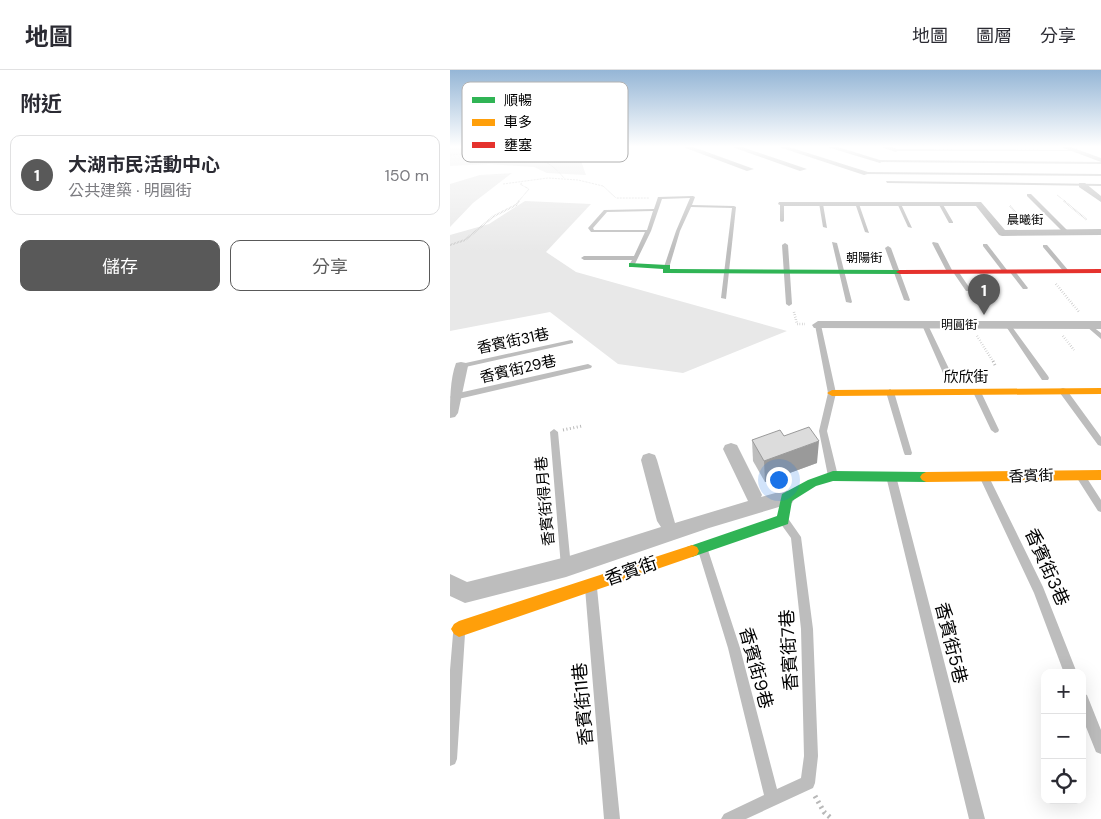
<!DOCTYPE html>
<html lang="zh-TW">
<meta charset="utf-8">
<style>
:root{--surface:#fff;--page:#f2f2f3;--text:#2b2b33;--muted:#7c7c81;--line:#e1e1e2;--accent:#595959}
body{margin:0;font-family:"DM Sans","Noto Sans TC",sans-serif;background:var(--page);color:var(--text)}
.controls{position:absolute;right:15px;bottom:15px;display:grid;overflow:hidden;border-radius:10px;box-shadow:0 5px 20px #0002}
.controls button{width:45px;height:45px;display:grid;place-items:center;padding:0;border:0;border-bottom:1px solid var(--line);background:var(--surface);color:var(--text);font:25px sans-serif}
.you{position:absolute;left:328px;top:409px;width:18px;height:18px;margin:-12px;border:4px solid #fff;border-radius:50%;background:#1a73e8;box-shadow:0 0 0 8px #1a73e833}
.badge{display:grid;place-items:center;width:32px;height:32px;border-radius:50%;background:var(--accent);color:#fff;font-size:16px;font-weight:700}
.pin{position:absolute;translate:-50% -41px;filter:drop-shadow(0 1px 2px #0008)}
.pin::after{content:'';position:absolute;top:26px;width:18px;height:15px;background:inherit;clip-path:polygon(0 0,100% 0,50% 100%)}
.list{margin:0;padding:0;list-style:none}
h2{display:flex;justify-content:space-between;align-items:center;height:65px;margin:0;padding:0 20px;font-size:21px}
h2 small{font-size:16px;font-weight:400;color:var(--muted)}
.list li{display:grid;grid-template-columns:32px 1fr auto;gap:15px;align-items:center;box-sizing:border-box;height:80px;margin:0 10px 10px;padding:0 10px;border:1px solid var(--line);border-radius:10px}
.list b{display:block;font-size:19px;white-space:nowrap}
.list p{margin:0;font-size:16px;white-space:nowrap;color:var(--muted)}
.list em{font-size:16px;font-style:normal;color:var(--muted)}
.actions{display:flex;gap:10px;padding:15px 20px}
.actions a{flex:1;padding:11px 0;border:1px solid var(--accent);border-radius:10px;text-align:center;font-size:18px;color:var(--accent)}
.actions .main{background:var(--accent);color:#fff}
.icon{flex:none;width:28px;height:28px;fill:none;stroke:currentColor;stroke-width:2;stroke-linecap:round;stroke-linejoin:round}
.map{position:relative;flex:none;width:651px;height:749px;overflow:hidden}
header{display:flex;align-items:center;gap:30px;box-sizing:border-box;height:70px;padding:0 25px;background:var(--surface);border-bottom:1px solid var(--line)}
header strong{font-size:24px}
nav{display:flex;gap:28px;margin-inline-start:auto;font-size:18px}
main{display:flex}
aside{flex:1;background:var(--surface)}
.map>svg:first-child{display:block}
</style>
<header>
<strong>地圖</strong>
<nav><a>地圖</a><a>圖層</a><a>分享</a></nav>
</header>
<main>
<aside>
<h2>附近<small></small></h2>
<ul class="list">
<li><span class="badge">1</span><div><b>大湖市民活動中心</b><p>公共建築 · 明圓街</p></div><em>150 m</em></li>
</ul>
<div class="actions"><a class="main">儲存</a><a>分享</a></div>
</aside>
<div class="map">
<svg width="651" height="749" viewBox="0 0 651 749">
<rect width="100%" height="100%" fill="#fff"/>
<path fill="#e8e8e8" d="M 0,77 L 126,77 L 136,105 L 97,103 L 84,97 L 38,94 L 0,96 Z
M 62,103 L 23,133 L 0,157 L 0,114 L 30,105 Z
M 75,131 L 141,134 L 96,182 L 126,202 L 337,261 L 233,303 L 168,294 L 100,242 L 0,261 L 0,165 L 39,154 Z"/>
<g fill="none" stroke-linecap="round" stroke-linejoin="round">
<path stroke="#b8b8b8" stroke-width="1" stroke-dasharray="0.5 1" stroke-linecap="butt" d="M 53,77 L 50,81 C 76,83 96,86 114,108
M 0,85 L 50,81
M 53,114 L 98,108 L 128,110 L 153,116 L 166,128 L 199,128
M 607,125 L 616,132
M 68,132 L 79,119 L 70,114 L 72,113"/>
<path stroke="#b8b8b8" stroke-width="2" stroke-dasharray="0.5 1" stroke-linecap="butt" d="M 614,131 L 637,150
M 560,136 L 574,152
M 0,175 L 15,170 L 44,146 L 66,135 L 69,131"/>
<path stroke="#b8b8b8" stroke-width="2.5" stroke-dasharray="0.5 2" stroke-linecap="butt" d="M 606,214 L 629,242
M 344,242 L 347,254 L 355,254
M 527,266 L 544,293
M 613,266 L 624,280"/>
<path stroke="#b8b8b8" stroke-width="3" stroke-dasharray="1 2.5" stroke-linecap="butt" d="M 543,291 L 545,295
M 113,360 L 132,356"/>
<path stroke="#b8b8b8" stroke-width="5" stroke-dasharray="2 4" stroke-linecap="butt" d="M 365,726 L 374,742 L 382,749"/>
<path fill="#bdbdbd" fill-rule="evenodd" d="M 446,79 L 623,80 L 625,81 L 445,81 Z
M 429,90 L 651,92 L 651,94 L 430,92 Z
M 417,102 L 651,104 L 651,106 L 416,104 Z
M 436,111 L 651,114 L 651,116 L 437,113 Z
M 577,124 L 581,124 L 618,161 L 618,163 L 614,163 L 577,126 Z
M 243,126 L 245,127 L 242,135 L 284,136 L 286,137 L 276,229 L 271,228 L 282,138 L 241,137 L 230,161 L 219,198 L 214,197 L 226,161 L 240,128 L 212,129 L 201,161 L 184,196 L 179,195 L 182,190 L 134,190 L 131,188 L 134,186 L 184,186 L 195,162 L 141,162 L 138,158 L 154,140 L 204,139 L 208,127 ZM 203,141 L 197,160 L 144,160 L 143,158 L 157,142 Z
M 332,133 L 334,134 L 334,151 L 332,152 L 330,151 L 330,134 Z
M 369,133 L 373,134 L 377,158 L 373,157 Z
M 405,133 L 409,134 L 419,163 L 415,162 Z
M 447,133 L 451,134 L 462,158 L 458,157 Z
M 488,133 L 492,133 L 503,152 L 503,153 L 499,153 Z
M 382,172 L 387,173 L 402,232 L 401,233 L 396,232 Z
M 483,172 L 488,173 L 503,202 L 502,203 L 497,202 L 482,173 Z
M 335,173 L 338,175 L 342,234 L 339,236 L 336,234 L 332,175 Z
M 533,174 L 537,174 L 557,200 L 557,202 L 553,202 L 533,176 Z
M 593,175 L 597,175 L 618,200 L 618,202 L 614,202 L 593,177 Z
M 438,176 L 441,178 L 460,230 L 459,231 L 454,230 L 435,178 Z
M 560,200 L 564,200 L 578,218 L 577,219 L 573,219 L 559,201 Z
M 504,201 L 508,201 L 521,220 L 520,221 L 516,221 L 503,202 Z
M 368,253 L 371,255 L 386,323 L 377,361 L 388,406 L 386,409 L 383,410 L 380,409 L 378,406 L 369,361 L 378,323 L 365,255 Z
M 475,253 L 478,255 L 501,303 L 500,305 L 497,305 L 493,303 L 472,255 Z
M 558,253 L 560,254 L 598,306 L 599,308 L 598,310 L 592,310 L 555,255 Z
M 638,253 L 651,263 L 651,269 L 636,256 L 636,254 Z
M 121,270 L 123,271 L 123,273 L 11,298 L 7,296 L 11,294 Z
M 138,294 L 142,296 L 141,298 L 4,330 L 0,327 L 4,324 Z
M 613,318 L 616,319 L 651,367 L 651,376 L 648,375 L 610,323 L 609,321 L 610,319 Z
M 440,319 L 444,322 L 462,383 L 461,385 L 455,385 L 454,383 L 436,322 Z
M 527,319 L 531,322 L 549,360 L 548,362 L 545,363 L 541,360 L 523,322 Z
M 104,359 L 108,362 L 121,497 L 120,501 L 116,502 L 112,501 L 111,497 L 100,362 Z
M 630,401 L 633,402 L 651,430 L 651,442 L 648,441 L 625,405 L 627,402 Z
M 441,402 L 444,403 L 446,406 L 535,749 L 519,749 L 436,406 L 438,403 Z
M 535,404 L 538,405 L 593,517 L 627,603 L 614,603 L 584,523 L 530,408 L 532,405 Z
M 333,446 L 337,447 L 351,467 L 363,559 L 368,686 L 365,713 L 363,718 L 296,749 L 271,749 L 274,744 L 314,725 L 278,578 L 247,477 L 248,474 L 252,472 L 256,474 L 257,477 L 290,578 L 327,719 L 351,708 L 354,686 L 351,559 L 341,468 L 328,450 L 329,447 Z
M 141,512 L 145,514 L 147,518 L 170,749 L 154,749 L 135,518 L 137,514 Z
M 9,558 L 13,560 L 15,564 L 7,689 L 5,694 L 0,696 L 0,600 L 3,564 L 5,560 Z
M 632,623 L 637,625 L 651,660 L 651,684 L 646,682 L 632,647 Z"/>
<path fill="#bdbdbd" fill-rule="evenodd" d="M 233,77 L 243,77 L 304,99 L 297,101 Z
M 282,77 L 292,77 L 357,99 L 350,101 Z
M 329,77 L 339,77 L 421,103 L 414,105 Z
M 377,77 L 388,77 L 433,91 L 430,93 Z
M 431,77 L 442,77 L 449,80 L 446,82 Z
M 611,77 L 621,77 L 651,88 L 651,92 Z
M 629,113 L 635,113 L 651,126 L 651,132 L 629,117 Z
M 329,132 L 531,132 L 555,160 L 651,159 L 651,165 L 552,166 L 549,165 L 526,136 L 332,136 L 328,134 Z
M 368,251 L 651,251 L 651,259 L 364,258 L 362,255 Z
M 11,292 L 16,293 L 18,296 L 8,343 L 5,347 L 0,348 C 0,331 0,309 6,293 Z
M 281,373 L 287,375 L 312,425 L 311,427 L 336,420 L 342,423 L 345,428 L 342,433 L 259,458 L 116,507 L 15,533 L 0,526 L 0,504 L 17,512 L 116,487 L 211,457 L 207,451 L 191,390 L 193,385 L 199,383 L 205,385 L 207,390 L 225,453 L 298,431 L 273,379 L 275,375 Z"/>
<path fill="#30b455" fill-rule="evenodd" d="M 179,193 L 217,195 L 220,195 L 220,199 L 450,200 L 454,202 L 450,204 L 216,203 L 213,203 L 213,199 L 182,197 L 179,197 Z
M 383,401 L 476,402 L 480,404 L 482,407 L 480,410 L 476,412 L 383,411 L 366,416 L 342,431 L 338,454 L 242,487 L 237,485 L 235,481 L 237,477 L 327,446 L 332,424 L 358,410 Z"/>
<path fill="#ff9f0a" fill-rule="evenodd" d="M 651,318 L 651,324 L 382,326 L 377,323 L 382,320 Z
M 651,400 L 651,410 L 476,412 L 472,410 L 470,407 L 472,404 L 476,402 Z
M 242,475 L 247,477 L 249,481 L 247,485 L 242,487 L 9,567 L 4,564 L 1,559 L 4,554 L 9,551 Z"/>
<path fill="#e5322d" fill-rule="evenodd" d="M 651,199 L 651,203 L 450,204 L 446,202 L 450,200 Z"/>
</g>
<path fill="#bdbdbd" d="M 334,366 L 367,393 L 315,412 L 303,391 L 302,370 Z"/>
<path fill="#9a9a9a" d="M 369,371 L 367,393 L 315,412 L 314,391 Z"/>
<path fill="#dcdcdc" stroke="#9a9a9a" d="M 359,357 L 369,371 L 314,391 L 302,370 L 330,360 L 334,366 Z"/>
<linearGradient id="sky" x2="0" y2="1"><stop stop-color="#95b6d6"/><stop offset="0.42" stop-color="#fff"/><stop offset="1" stop-color="#fff" stop-opacity="0"/></linearGradient>
<rect width="651" height="182" fill="url(#sky)"/>
<g text-anchor="middle" stroke-width="4" stroke-linejoin="round" paint-order="stroke">
<g font-size="12" fill="#000" stroke="#fff">
<text x="575" y="154">晨曦街</text>
<text x="414" y="192">朝陽街</text>
<text x="509" y="259">明圓街</text>
</g>
<g font-size="15" fill="#000" stroke="#fff">
<text transform="translate(63 271) rotate(-12)" y="5">香賓街31巷</text>
<text transform="translate(68 299) rotate(-13)" y="5">香賓街29巷</text>
<text x="516" y="312">欣欣街</text>
<text transform="translate(581 406) rotate(-2)" y="5">香賓街</text>
<text transform="translate(95 431) rotate(-95)" y="5">香賓街得月巷</text>
</g>
<g font-size="18" fill="#000" stroke="#fff">
<text transform="translate(597 497) rotate(66)" y="6">香賓街3巷</text>
<text transform="translate(181 501) rotate(-19)" y="6">香賓街</text>
<text transform="translate(501 573) rotate(76)" y="6">香賓街5巷</text>
<text transform="translate(339 580) rotate(-93)" y="6">香賓街7巷</text>
<text transform="translate(306 598) rotate(75)" y="6">香賓街9巷</text>
<text transform="translate(133 634) rotate(-95)" y="6">香賓街11巷</text>
</g>
</g>
<rect x="12" y="12" width="166" height="80" rx="8" fill="#fff" stroke="#b2b2b2" stroke-width="1"/>
<rect x="22" y="27" width="23" height="6" fill="#30b455"/>
<rect x="22" y="49" width="23" height="7" fill="#ff9f0a"/>
<rect x="22" y="72" width="23" height="6" fill="#e5322d"/>
<g font-size="14" fill="#000">
<text x="54" y="35">順暢</text>
<text x="54" y="57">車多</text>
<text x="54" y="80">壅塞</text>
</g>
</svg>
<div class="controls">
<button>+</button>
<button>−</button>
<button><svg class="icon" aria-label="locate" viewBox="0 0 24 24"><circle cx="12" cy="12" r="6"/><path d="M12 2v4M12 18v4M2 12h4M18 12h4"/></svg></button>
</div>
<div class="you"></div>
<div class="pin badge" style="left:534px;top:245px">1</div>
</div>
</main>
